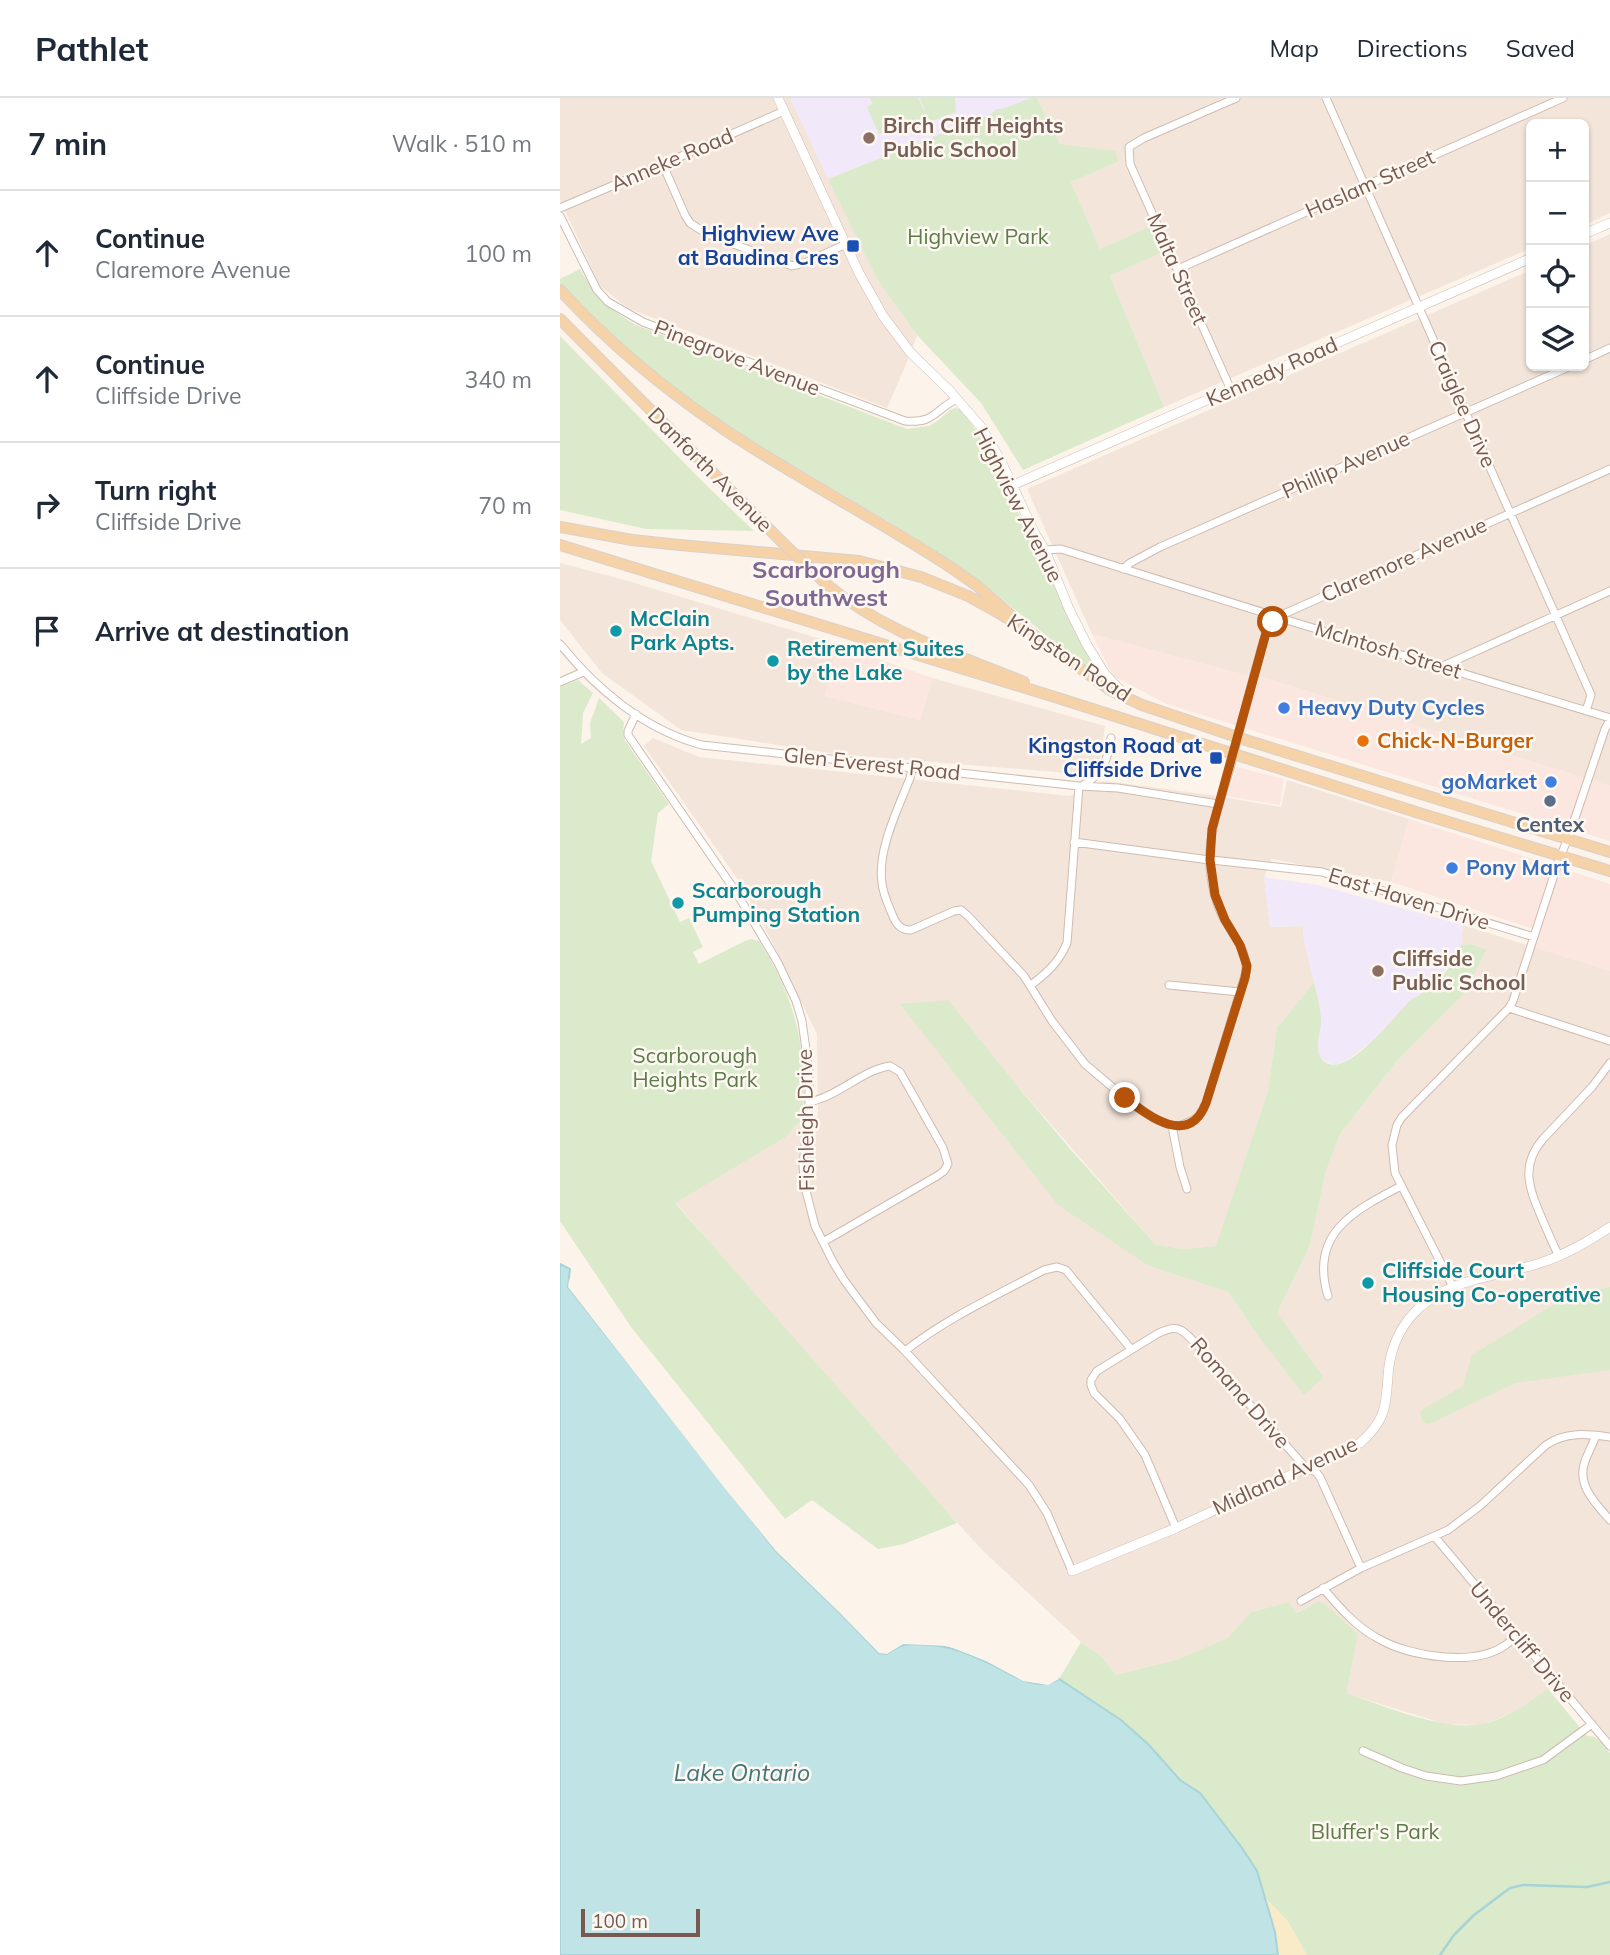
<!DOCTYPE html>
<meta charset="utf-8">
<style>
:root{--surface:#fff;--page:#f6f6f7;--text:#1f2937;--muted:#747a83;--line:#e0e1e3}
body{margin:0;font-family:Mulish,sans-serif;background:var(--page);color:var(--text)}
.controls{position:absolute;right:21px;top:21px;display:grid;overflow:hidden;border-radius:10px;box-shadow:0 2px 5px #0004}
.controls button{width:63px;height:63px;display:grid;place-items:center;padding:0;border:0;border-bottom:2px solid var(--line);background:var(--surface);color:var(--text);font:35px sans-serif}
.scale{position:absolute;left:21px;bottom:18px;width:119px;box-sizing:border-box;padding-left:7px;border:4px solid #77594f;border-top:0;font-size:19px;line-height:24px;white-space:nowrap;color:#77594f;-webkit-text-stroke:5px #fef8f2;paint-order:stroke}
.stop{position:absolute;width:21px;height:21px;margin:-16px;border:5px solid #b45309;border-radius:50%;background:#fff}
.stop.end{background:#b45309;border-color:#fff;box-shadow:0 2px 7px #0008}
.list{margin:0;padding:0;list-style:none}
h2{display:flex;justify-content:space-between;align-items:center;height:91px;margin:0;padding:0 28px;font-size:30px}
h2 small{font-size:23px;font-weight:400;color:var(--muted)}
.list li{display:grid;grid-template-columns:46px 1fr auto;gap:21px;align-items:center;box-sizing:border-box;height:126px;padding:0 28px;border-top:2px solid var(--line)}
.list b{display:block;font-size:26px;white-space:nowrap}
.list p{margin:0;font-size:23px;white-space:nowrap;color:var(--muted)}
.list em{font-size:23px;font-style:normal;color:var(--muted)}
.icon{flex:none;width:38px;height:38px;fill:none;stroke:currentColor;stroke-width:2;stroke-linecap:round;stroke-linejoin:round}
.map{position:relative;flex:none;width:1050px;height:1857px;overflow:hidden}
header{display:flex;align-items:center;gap:42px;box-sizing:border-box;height:98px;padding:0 35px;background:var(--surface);border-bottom:2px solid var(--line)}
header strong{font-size:33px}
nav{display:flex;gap:38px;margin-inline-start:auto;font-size:24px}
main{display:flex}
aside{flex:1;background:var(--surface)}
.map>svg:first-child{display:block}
</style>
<header>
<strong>Pathlet</strong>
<nav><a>Map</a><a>Directions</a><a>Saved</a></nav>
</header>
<main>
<aside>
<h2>7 min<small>Walk · 510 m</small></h2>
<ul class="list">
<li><svg class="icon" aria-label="ahead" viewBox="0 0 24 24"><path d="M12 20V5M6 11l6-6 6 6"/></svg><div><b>Continue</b><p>Claremore Avenue</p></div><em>100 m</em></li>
<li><svg class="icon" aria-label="ahead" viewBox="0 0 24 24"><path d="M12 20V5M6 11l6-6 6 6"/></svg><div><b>Continue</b><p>Cliffside Drive</p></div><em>340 m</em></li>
<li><svg class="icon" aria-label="right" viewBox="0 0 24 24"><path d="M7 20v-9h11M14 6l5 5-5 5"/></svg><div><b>Turn right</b><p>Cliffside Drive</p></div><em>70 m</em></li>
<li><svg class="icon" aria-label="arrive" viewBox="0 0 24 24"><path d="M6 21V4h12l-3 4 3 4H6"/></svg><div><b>Arrive at destination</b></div></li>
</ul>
</aside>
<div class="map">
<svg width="1050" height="1857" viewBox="0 0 1050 1857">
<rect width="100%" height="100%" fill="#fcf4eb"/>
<path fill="#f3e5da" d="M 0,0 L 230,0 L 319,184 L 357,237 L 345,269 L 327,310 L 68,210 L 40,188 L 0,102 Z
M 477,0 L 1050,0 L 1050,115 L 1024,127 L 1024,26 L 971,26 L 971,150 L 604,309 L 550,178 L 603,154 L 591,128 L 540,151 L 511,84 L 558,64 L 500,46 Z
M 1050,136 L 1050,688 L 705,580 L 685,577 L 532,536 L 467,391 L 971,172 L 971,268 L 1024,268 L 1024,148 Z
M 0,465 L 65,482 L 277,546 L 265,598 L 360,622 L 372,580 L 545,628 L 540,661 L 532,677 L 276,656 L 121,632 L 42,575 L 0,522 Z
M 93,640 L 139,659 L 510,698 L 545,683 L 651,697 L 721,709 L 727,682 L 849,721 L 831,784 L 712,761 L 704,779 L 710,829 L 743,828 L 744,843 L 754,884 L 717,930 L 708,993 L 657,1148 L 623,1151 L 596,1147 L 454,984 L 589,1168 L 668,1194 L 696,1235 L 764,1279 L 717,1215 L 750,1147 L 766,1073 L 780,1036 L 836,964 L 904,896 L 925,853 L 911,846 L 901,847 L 903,827 L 1050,873 L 1050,1641 L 1001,1583 L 953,1615 L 921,1627 L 885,1626 L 785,1595 L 798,1536 L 766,1507 L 760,1503 L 735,1515 L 729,1504 L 691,1514 L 669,1540 L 616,1562 L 556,1577 L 541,1558 L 521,1544 L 423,1453 L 268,1283 L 115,1104 L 226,1039 L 237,1026 L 258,1018 L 257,936 L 210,840 L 181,786 L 84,648 Z"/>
<path fill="#fbe6e0" d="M 532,536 L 685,577 L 705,580 L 1050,688 L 1050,743 L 607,606 L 553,578 Z
M 277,546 L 372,580 L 360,622 L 264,598 Z
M 677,669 L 724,681 L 720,707 L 667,698 Z
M 849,721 L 1050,786 L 1050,873 L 972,849 L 977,832 L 831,784 Z"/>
<path fill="#f1e8f9" d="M 230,0 L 471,0 L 268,81 Z
M 704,779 L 758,787 L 903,827 L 901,847 L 897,851 L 892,866 L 862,896 L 852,902 L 820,937 L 786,963 L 773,967 L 764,963 L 759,957 L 757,945 L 761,923 L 754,884 L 744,843 L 743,828 L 710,829 Z"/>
<path fill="#daeaca" d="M 310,0 L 358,0 L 367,18 L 360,0 L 395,0 L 396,14 L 372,23 L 368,21 L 368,23 L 354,36 L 348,24 L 319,36 L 307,9 L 313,6 Z
M 471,0 L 477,0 L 500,46 L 555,53 L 558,64 L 511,84 L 540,151 L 591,128 L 603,154 L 550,178 L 604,309 L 463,372 L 421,305 L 357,237 L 319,184 L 268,81 L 431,16 L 437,11 L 442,11 Z
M 20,171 C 38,201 47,209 76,227 L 347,331 L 369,328 L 379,322 L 390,312 L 395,310 L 401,312 L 421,339 L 438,368 L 468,437 L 480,450 L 490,472 L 491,481 L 524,551 L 532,561 L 536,569 L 532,571 L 529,570 C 481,537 440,495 391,463 C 315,412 232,371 156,320 C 99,281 48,235 0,185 L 0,181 Z
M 0,238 L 145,386 L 194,433 L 86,431 L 0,412 Z
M 18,582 L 33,595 L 23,615 L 21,646 L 31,640 L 30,625 L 39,600 L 64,624 L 63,632 L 64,641 L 109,706 L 98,715 L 91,763 L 120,824 L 129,820 L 143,849 L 133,854 L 139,866 L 185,843 L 191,841 L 199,843 C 236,899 249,957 242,1024 L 237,1026 L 226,1039 L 115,1105 L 397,1425 L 344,1446 L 318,1451 L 252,1402 L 225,1421 L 71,1229 L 0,1123 L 0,589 Z
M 911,846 L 926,852 L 904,896 L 836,964 L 780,1036 L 766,1073 L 750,1147 L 717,1215 L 764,1279 L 744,1297 L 696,1235 L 668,1194 L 589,1168 L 498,1107 L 340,906 L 388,902 L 454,984 L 511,1052 L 596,1147 L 623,1151 L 656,1148 L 708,993 L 717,930 L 754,884 C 757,896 760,909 761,921 C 762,933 754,946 760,958 C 779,993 838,913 851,902 C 853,900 859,898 861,896 C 869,891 887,874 892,866 C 896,860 895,853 901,847 Z
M 1050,1189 L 1050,1272 L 955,1285 L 869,1326 L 863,1324 L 860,1315 L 863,1311 L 903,1288 L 912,1257 L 1003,1201 Z
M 760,1503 L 766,1507 L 798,1536 L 786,1595 C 822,1607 884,1634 922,1626 C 947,1621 968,1605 988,1591 L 1027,1638 C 1038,1637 1043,1647 1050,1655 L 1050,1857 L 718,1857 L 715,1834 L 697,1773 L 682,1750 L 640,1695 L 620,1682 L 589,1648 L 561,1622 L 499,1581 L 521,1544 L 541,1558 L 556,1577 L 616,1562 L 668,1540 L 691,1514 L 729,1504 L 736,1515 Z"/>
<path fill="#f9eac8" d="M 704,1798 L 728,1823 L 747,1857 L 718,1857 L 715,1834 Z"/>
<path fill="#c0e3e5" stroke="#a7d4d7" stroke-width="2" d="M 0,1166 L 10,1171 L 8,1189 L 216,1453 L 280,1515 L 319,1555 L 327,1556 C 345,1544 346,1546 367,1547 C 389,1548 404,1554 424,1563 C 449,1573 471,1596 499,1581 L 561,1622 L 589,1647 L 620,1682 L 640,1695 L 682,1750 L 697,1773 L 715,1834 L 718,1857 L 0,1857 Z"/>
<path fill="#fcf4eb" d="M 13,1176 L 12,1188 L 219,1451 L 283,1512 L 320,1552 L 326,1553 L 342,1542 L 388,1545 L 425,1559 L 458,1578 L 487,1584 L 496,1578 L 499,1581 L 488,1587 L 463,1583 L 426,1563 L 388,1548 L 343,1546 L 327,1556 L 319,1555 L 280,1515 L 216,1453 L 163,1388 L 8,1189 L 9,1182 Z"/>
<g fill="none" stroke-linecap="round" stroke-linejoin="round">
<path stroke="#a7d4d7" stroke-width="2.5" d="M 880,1857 L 894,1837 L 914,1817 L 950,1790 L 963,1787 L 1027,1789 L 1050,1784"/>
<defs>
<path id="minor" d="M 766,0 L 1031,597 L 1026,613
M 103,67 L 125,117 L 130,125 L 147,136 L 232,168 L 247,164 L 286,146
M 0,110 L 99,68 L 224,13
M 0,118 L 37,192 L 48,204 L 83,224 L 345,323 C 375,326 375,311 397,301
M 618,171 L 1003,0
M 1024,262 L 1050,250
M 671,292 L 570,66 L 569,49 L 584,40 L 676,0
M 485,452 L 501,451 L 730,523 L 1050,620
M 563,471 L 570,465 L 600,449 L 1011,268
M 0,546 C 36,591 85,632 142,647 L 519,688 L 558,690 L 658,706
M 883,568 L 1050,493
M 0,584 L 23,574
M 76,616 L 68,633 L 68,637 L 176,794 L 218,865 L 236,903 L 242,923 L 249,973 L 249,1004 L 243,1069 L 245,1089 L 255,1128 L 273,1164 L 284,1182 L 316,1225 L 345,1253 L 469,1387 L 487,1415 L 512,1473
M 352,670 L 350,680 C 338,711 317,752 322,785 C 323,796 328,806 332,816 C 336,826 340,832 351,832 L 394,813 L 401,812 L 408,818 L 464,878 L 492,923 L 525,966 L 565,1000 L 595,1021 L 612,1028 L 619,1028 L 634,1022 L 639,1018 L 646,1005 L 686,874 C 688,854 674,838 664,821 C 658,810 654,797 652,785 C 643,738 662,703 673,659 C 680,629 688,600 696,570 C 700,557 702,542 709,529 L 717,519 L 1050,371
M 523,687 C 543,676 548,661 551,640
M 514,744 L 642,761 L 762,774 L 974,839
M 471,887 C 487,875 499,864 507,845 L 519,688
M 609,887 L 680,894
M 949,910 L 1050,943
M 249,1004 C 279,998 302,972 330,968 L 340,974 L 383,1050 L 388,1066 L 384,1073 L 377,1078 L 263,1144
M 612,1028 L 620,1069 L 627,1091
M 999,1158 C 993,1147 988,1134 983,1123 C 970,1092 959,1069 983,1041 L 1032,989 L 1050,965
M 893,1189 L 835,1075 L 832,1047 L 837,1027 L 842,1019 L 949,910 L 953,903 L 997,768 L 1012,729 L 1045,631 L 1050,622
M 768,1198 C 749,1136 793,1113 841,1088
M 345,1253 C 387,1220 437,1197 484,1172 L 497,1169 L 506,1172 L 571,1251
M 1036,1337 C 1033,1346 1028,1355 1025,1363 C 1016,1387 1036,1406 1050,1422
M 616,1430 L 585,1357 L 560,1321 L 534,1295 L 531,1287 L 531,1282 L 537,1273 L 597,1236 C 618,1225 622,1231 637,1247 L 746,1370 L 756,1374 L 760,1379 L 801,1470
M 875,1439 L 1050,1648
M 763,1490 C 779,1509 796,1529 819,1541 C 849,1558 913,1569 944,1548 C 948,1546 952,1541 956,1538
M 741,1503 L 801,1470 L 888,1432 L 920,1408 L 986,1347 C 1006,1333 1027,1336 1050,1339
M 803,1653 L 842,1670 L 866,1678 L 901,1683 L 936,1678 L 983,1662 L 1032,1626"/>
<path id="tertiary" d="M 218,0 L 299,175 L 323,218 L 350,254 L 390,293 L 421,329 L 441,363 L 475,436 L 485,452 L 509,511 L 527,547 L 545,576 L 566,598
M 1024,136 L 1050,125
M 453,387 L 971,160
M 512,1473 L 616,1430 L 800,1345 C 830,1319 825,1303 829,1268 C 832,1248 841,1229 854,1215 C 887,1179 940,1179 983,1164 C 1007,1156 1029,1143 1050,1129"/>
<path id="primary" d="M 0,192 C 48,244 103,290 162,330 C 236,380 316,420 390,469 L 416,487 L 452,518
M 0,221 L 221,443
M 0,429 L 72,442 L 120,447 L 299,463 L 361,479 L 408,498 L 437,514 L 467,532 L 550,592 L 582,607 L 689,643 L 1050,754
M 0,447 L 498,600 L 859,715 L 1050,773
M 265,485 C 325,535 393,555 464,584"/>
</defs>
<use href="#minor" stroke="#cebbb1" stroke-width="9"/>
<use href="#tertiary" stroke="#cebbb1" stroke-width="10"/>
<use href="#primary" stroke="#d9d1ce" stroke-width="12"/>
<use href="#minor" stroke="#fff" stroke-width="7"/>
<use href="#tertiary" stroke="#fff" stroke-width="9"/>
<use href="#primary" stroke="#f6d2a8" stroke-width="10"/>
<defs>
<path id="primary-bridge" d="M 221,443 L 265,485"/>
</defs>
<use href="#primary-bridge" stroke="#d9d1ce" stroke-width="12" stroke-linecap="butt"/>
<use href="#primary-bridge" stroke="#f6d2a8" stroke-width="10"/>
</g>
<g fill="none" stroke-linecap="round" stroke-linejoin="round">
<path stroke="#b45309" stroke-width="9" d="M 565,1000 C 590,1019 629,1049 646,1005 L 685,880 L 687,868 L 680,847 L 665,822 L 655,797 L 650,762 L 652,731 L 706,535 L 713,524"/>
</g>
<g fill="#8d6e63" stroke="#fef8f2" stroke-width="2.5">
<circle cx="309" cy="40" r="7"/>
<circle cx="818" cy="873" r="7"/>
</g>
<g fill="#1a4fb4" stroke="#fef8f2" stroke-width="2.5">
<rect x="286" y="141" width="14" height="14" rx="3.5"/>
<rect x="649" y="653" width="14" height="14" rx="3.5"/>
</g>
<g fill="#0f9aa8" stroke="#fef8f2" stroke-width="2.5">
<circle cx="56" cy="533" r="7"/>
<circle cx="213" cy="563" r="7"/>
<circle cx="118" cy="805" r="7"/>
<circle cx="808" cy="1185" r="7"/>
</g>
<g fill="#3f7fe0" stroke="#fef8f2" stroke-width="2.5">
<circle cx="724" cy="610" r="7"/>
<circle cx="991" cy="684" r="7"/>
<circle cx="892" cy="770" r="7"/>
</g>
<circle fill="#e8710a" stroke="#fef8f2" stroke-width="2.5" cx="803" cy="643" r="7"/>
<circle fill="#5c6f8a" stroke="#fef8f2" stroke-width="2.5" cx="990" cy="703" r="7"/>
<g text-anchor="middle" stroke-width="5" stroke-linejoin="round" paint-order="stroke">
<g font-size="21" font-weight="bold" fill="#785e54" stroke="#fef8f2" text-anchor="start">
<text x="323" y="35">Birch Cliff Heights<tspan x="323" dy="24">Public School</tspan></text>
<text x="832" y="868">Cliffside<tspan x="832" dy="24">Public School</tspan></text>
</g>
<g font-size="21" fill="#77594f" stroke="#fef8f2">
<text transform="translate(112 62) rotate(-23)" y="7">Anneke Road</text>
<text transform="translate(810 86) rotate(-24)" y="7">Haslam Street</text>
<text transform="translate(617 171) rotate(66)" y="7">Malta Street</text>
<text transform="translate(177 260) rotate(21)" y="7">Pinegrove Avenue</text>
<text transform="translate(712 274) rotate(-24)" y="7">Kennedy Road</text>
<text transform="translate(902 306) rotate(66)" y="7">Craiglee Drive</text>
<text transform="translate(786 367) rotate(-24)" y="7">Phillip Avenue</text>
<text transform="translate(150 372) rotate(45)" y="7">Danforth Avenue</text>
<text transform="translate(458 407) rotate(63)" y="7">Highview Avenue</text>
<text transform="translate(844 462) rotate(-24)" y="7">Claremore Avenue</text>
<text transform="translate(828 552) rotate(17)" y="7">McIntosh Street</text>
<text transform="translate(509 560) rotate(33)" y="7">Kingston Road</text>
<text transform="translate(312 666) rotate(6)" y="7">Glen Everest Road</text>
<text transform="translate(849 801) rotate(17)" y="7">East Haven Drive</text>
<text transform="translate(246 1022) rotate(-91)" y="7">Fishleigh Drive</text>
<text transform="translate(680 1295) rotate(49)" y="7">Romana Drive</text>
<text transform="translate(725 1378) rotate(-25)" y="7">Midland Avenue</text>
<text transform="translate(962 1544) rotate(50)" y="7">Undercliff Drive</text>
</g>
<g font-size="21" font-weight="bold" fill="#164399" stroke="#fef8f2" text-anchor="end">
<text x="279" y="143">Highview Ave<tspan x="279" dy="24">at Baudina Cres</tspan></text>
<text x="642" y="655">Kingston Road at<tspan x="642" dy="24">Cliffside Drive</tspan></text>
</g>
<g font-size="21" fill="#5b7b47" stroke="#fef8f2">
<text x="418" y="146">Highview Park</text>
<text x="135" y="965">Scarborough<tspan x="135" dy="24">Heights Park</tspan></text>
<text x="815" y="1741">Bluffer's Park</text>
</g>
<g font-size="21" font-weight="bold" fill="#0d838f" stroke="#fef8f2" text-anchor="start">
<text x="70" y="528">McClain<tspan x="70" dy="24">Park Apts.</tspan></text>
<text x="227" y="558">Retirement Suites<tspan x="227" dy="24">by the Lake</tspan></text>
<text x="132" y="800">Scarborough<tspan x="132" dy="24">Pumping Station</tspan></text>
<text x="822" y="1180">Cliffside Court<tspan x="822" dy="24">Housing Co-operative</tspan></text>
</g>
<g font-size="21" font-weight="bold" fill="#366cbe" stroke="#fef8f2" text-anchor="start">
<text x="738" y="617">Heavy Duty Cycles</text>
<text x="977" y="691" text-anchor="end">goMarket</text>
<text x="906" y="777">Pony Mart</text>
</g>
<g font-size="21" font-weight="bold" fill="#c56008" stroke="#fef8f2" text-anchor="start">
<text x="817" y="650">Chick-N-Burger</text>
</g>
<g font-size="21" font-weight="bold" fill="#4e5e75" stroke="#fef8f2">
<text x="990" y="734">Centex</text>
</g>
<g font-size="23" font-style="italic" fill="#42767a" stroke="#fef8f2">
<text x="182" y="1683">Lake Ontario</text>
</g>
<g font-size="24" font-weight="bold" fill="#7f6792" stroke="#fef8f2">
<text x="266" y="480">Scarborough<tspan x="266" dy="28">Southwest</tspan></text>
</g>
</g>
</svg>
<div class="controls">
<button>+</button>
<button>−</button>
<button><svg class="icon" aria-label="locate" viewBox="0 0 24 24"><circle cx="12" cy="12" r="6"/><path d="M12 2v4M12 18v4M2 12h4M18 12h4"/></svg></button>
<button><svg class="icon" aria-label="layers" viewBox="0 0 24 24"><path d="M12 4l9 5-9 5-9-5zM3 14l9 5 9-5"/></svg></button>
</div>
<div class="scale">100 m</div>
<div class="stop" style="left:713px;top:524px"></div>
<div class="stop end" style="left:565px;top:1000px"></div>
</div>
</main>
